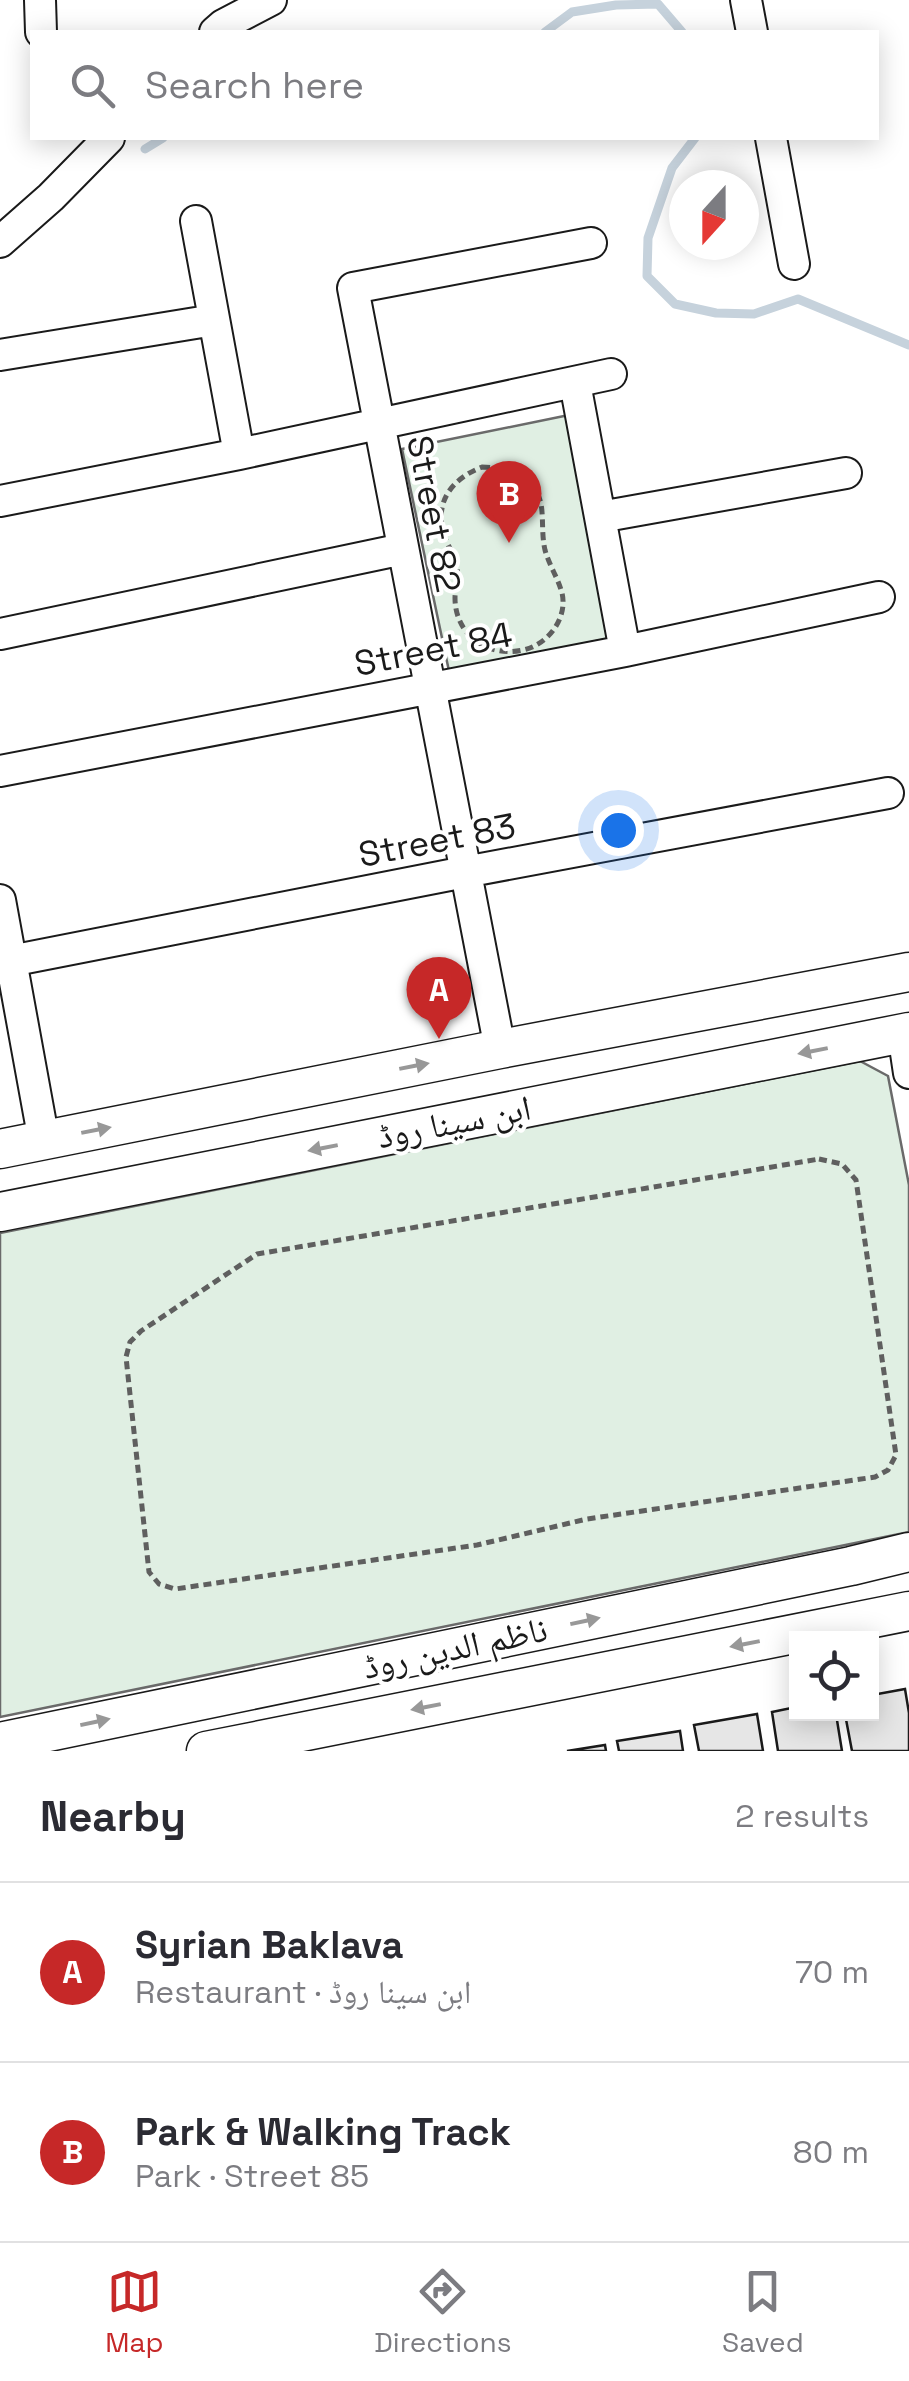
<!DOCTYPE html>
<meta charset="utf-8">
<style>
:root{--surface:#fff;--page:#f2f2f3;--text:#2b2b33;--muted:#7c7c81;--line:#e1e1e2;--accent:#c62828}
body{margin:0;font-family:"Space Grotesk","Noto Naskh Arabic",sans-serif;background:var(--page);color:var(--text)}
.controls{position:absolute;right:30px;bottom:30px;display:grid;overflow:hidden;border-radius:0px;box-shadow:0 5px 25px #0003}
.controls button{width:90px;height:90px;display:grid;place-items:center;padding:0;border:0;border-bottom:2px solid var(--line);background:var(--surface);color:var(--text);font:50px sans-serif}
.compass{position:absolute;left:669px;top:170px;width:90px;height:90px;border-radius:50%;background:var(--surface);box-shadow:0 5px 25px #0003;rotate:201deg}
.you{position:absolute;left:618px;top:830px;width:35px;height:35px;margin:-25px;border:8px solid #fff;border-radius:50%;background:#1a73e8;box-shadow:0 0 0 15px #1a73e833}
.badge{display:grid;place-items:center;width:65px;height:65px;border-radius:50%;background:var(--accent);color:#fff;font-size:32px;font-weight:700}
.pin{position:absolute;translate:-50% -82px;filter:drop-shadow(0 2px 5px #0008)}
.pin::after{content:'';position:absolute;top:52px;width:35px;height:30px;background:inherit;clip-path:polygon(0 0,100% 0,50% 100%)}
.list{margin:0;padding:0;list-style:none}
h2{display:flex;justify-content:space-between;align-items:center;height:130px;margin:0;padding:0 40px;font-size:42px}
h2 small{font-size:32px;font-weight:400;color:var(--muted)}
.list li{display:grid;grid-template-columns:65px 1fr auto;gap:30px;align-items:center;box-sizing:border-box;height:180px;padding:0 40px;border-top:2px solid var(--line)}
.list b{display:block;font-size:38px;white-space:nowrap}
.list p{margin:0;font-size:32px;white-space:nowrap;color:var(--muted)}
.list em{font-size:32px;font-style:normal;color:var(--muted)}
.icon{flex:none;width:55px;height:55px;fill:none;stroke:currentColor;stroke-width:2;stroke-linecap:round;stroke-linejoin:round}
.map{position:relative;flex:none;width:909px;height:1751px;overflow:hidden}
.search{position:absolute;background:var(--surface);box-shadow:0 5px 25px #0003;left:30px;right:30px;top:30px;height:110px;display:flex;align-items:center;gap:25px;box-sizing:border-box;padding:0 35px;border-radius:0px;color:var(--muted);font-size:38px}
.sheet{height:490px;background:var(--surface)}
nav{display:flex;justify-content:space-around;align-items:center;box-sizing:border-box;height:140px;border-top:2px solid var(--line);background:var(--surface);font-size:28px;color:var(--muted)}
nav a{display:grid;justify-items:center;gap:5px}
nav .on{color:var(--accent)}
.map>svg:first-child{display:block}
</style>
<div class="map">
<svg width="909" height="1751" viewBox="0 0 909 1751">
<rect width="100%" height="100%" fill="#fff"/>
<path fill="#e0efe3" stroke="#6a6a6a" stroke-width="2.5" d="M 569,415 L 616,637 L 449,671 L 402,449 Z
M 860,1061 L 888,1076 L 909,1185 L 909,1532 L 0,1717 L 0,1233 Z"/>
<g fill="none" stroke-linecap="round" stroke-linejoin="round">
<path stroke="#c6d2dc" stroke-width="9" d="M 545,32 L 572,12 L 616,5 L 658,4 L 682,32
M 695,138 L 672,168 L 648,238 L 647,276 L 675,304 L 716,313 L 754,314 L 798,299 L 909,345
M 145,149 L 163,138"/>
</g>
<path fill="#e6e6e6" stroke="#1a1a1a" stroke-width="2.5" d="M 905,1689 L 909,1713 L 909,1751 L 852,1751 L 845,1714 L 872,1714 L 872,1695 Z
M 796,1707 L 796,1714 L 836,1714 L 842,1751 L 778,1751 L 772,1712 Z
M 757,1714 L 763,1751 L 699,1751 L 694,1725 Z
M 680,1731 L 683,1751 L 619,1751 L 617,1741 Z
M 605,1745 L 606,1751 L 567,1751 Z"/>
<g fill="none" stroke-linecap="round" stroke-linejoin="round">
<defs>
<path id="minor" d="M 40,0 L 41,32
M 746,0 L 752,32
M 215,32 L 223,25 L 271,0
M 771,138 L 794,264
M 196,221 L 239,454
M 0,242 L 51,197 L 109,138
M 0,355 L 214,320
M 575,383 L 625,651
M 0,501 L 239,454 L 611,374
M 600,517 L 846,473
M 0,634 L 403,549
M 0,771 L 625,651 L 879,597
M 0,900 L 44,1141
M 0,963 L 465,872 L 888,793
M 903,1033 L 909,1073
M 500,1049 L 353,288 L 591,243"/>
<path id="major" d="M 0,1149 L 500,1049 L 909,972
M 0,1212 L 909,1032
M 0,1742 L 851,1566 L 909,1552
M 206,1751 L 909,1611"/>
</defs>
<use href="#minor" stroke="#1a1a1a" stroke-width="34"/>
<use href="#major" stroke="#1a1a1a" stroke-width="41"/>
<path stroke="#5f5f5f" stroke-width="5" stroke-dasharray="8 5" stroke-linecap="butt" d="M 482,467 C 512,468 540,478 542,512 C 543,525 542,537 545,550 C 549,565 558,578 562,593 C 568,618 548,645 523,650 C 488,658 455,635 455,598 C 455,587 459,578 457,567 C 455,554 446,544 443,532 C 435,499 454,478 482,467 Z
M 819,1159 L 842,1164 L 856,1180 L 896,1455 L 888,1470 L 875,1477 L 587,1519 L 477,1545 L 175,1589 L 159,1584 L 149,1572 L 126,1357 L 130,1342 L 141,1331 L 257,1254 Z"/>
<use href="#minor" stroke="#fff" stroke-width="30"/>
<use href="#major" stroke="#fff" stroke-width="38"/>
</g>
<defs><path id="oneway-solid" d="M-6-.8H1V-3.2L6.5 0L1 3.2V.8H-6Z" transform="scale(2.5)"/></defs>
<g fill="#989898">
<use href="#oneway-solid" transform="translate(813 1051) rotate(169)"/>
<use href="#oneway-solid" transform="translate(414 1066) rotate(-11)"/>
<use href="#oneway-solid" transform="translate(96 1130) rotate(-11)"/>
<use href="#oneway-solid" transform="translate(323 1148) rotate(169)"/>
<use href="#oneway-solid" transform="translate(585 1621) rotate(-12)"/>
<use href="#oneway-solid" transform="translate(745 1644) rotate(169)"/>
<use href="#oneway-solid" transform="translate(426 1707) rotate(169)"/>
<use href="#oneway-solid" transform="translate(95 1722) rotate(-12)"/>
</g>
<g text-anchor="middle" stroke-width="8" stroke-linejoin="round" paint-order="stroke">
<g font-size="35" fill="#1a1a1a" stroke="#fff">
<text transform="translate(434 514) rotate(79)" y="12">Street 82</text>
<text transform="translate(433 649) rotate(-11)" y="12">Street 84</text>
<text transform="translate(437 840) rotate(-11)" y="12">Street 83</text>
<text transform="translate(454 1122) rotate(-11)" y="12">ابن سینا روڈ</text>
<text transform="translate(455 1648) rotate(-12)" y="12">ناظم الدین روڈ</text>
</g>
</g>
</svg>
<div class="controls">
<button><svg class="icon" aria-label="locate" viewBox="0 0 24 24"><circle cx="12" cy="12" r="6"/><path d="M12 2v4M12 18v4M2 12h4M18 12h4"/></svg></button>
</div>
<svg class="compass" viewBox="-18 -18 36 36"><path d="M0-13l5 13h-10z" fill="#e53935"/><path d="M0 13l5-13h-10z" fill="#7c7c81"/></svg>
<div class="you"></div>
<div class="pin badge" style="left:439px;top:1039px">A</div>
<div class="pin badge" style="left:509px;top:543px">B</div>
<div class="search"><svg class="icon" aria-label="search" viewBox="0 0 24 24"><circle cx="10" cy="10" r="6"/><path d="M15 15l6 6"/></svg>Search here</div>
</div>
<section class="sheet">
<h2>Nearby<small>2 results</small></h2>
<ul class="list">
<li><span class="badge">A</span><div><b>Syrian Baklava</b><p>Restaurant · ابن سینا روڈ</p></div><em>70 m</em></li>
<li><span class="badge">B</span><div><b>Park &amp; Walking Track</b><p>Park · Street 85</p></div><em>80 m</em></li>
</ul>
</section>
<nav>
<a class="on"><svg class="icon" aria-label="map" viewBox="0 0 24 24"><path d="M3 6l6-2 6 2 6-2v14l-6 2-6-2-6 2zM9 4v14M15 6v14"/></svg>Map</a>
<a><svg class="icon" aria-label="directions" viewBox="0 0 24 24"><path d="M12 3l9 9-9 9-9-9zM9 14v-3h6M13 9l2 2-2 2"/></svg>Directions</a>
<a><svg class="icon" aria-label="saved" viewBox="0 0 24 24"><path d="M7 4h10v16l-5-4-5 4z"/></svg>Saved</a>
</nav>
